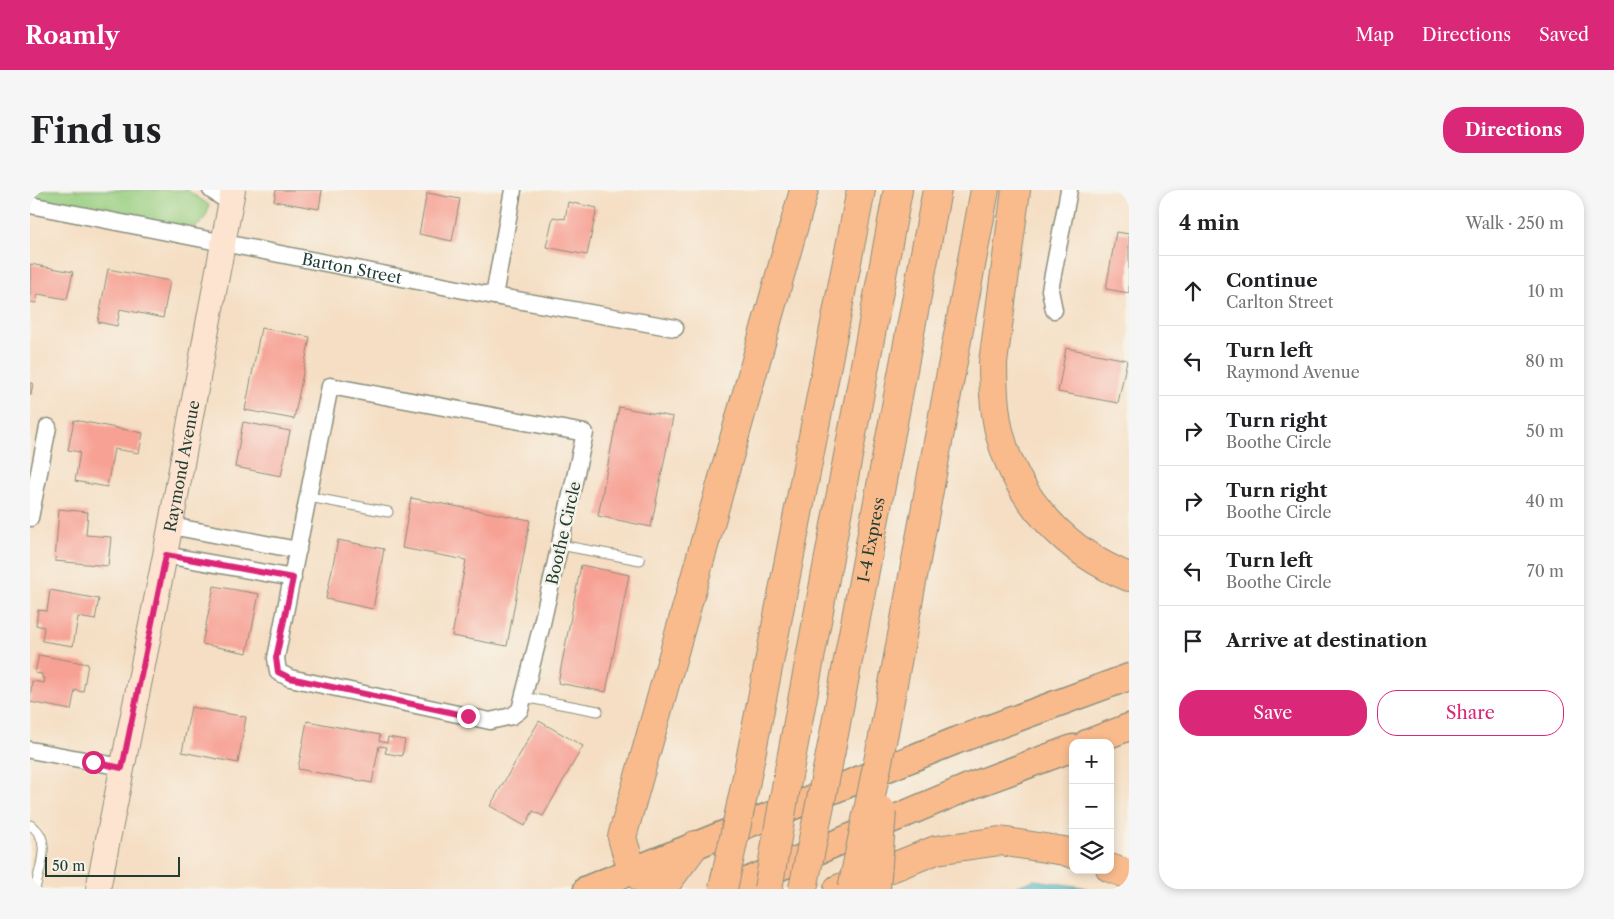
<!DOCTYPE html>
<meta charset="utf-8">
<style>
:root{--surface:#fff;--page:#f6f6f6;--text:#202124;--muted:#757577;--line:#e0e0e0;--accent:#db2777}
body{margin:0;font-family:"Libre Caslon Text",serif;background:var(--page);color:var(--text)}
.controls{position:absolute;right:15px;bottom:15px;display:grid;overflow:hidden;border-radius:10px;box-shadow:0 2px 8px #0003}
.controls button{width:45px;height:45px;display:grid;place-items:center;padding:0;border:0;border-bottom:1px solid var(--line);background:var(--surface);color:var(--text);font:25px sans-serif}
.scale{position:absolute;left:15px;bottom:12px;width:135px;box-sizing:border-box;padding-left:5px;border:2px solid #1f3d34;border-top:0;font-size:14px;line-height:18px;white-space:nowrap;color:#1f3d34;-webkit-text-stroke:4px #f7f3e8;paint-order:stroke}
.stop{position:absolute;width:15px;height:15px;margin:-11px;border:4px solid #db2777;border-radius:50%;background:#fff}
.stop.end{background:#db2777;border-color:#fff;box-shadow:0 1px 5px #0008}
.list{margin:0;padding:0;list-style:none}
h2{display:flex;justify-content:space-between;align-items:center;height:65px;margin:0;padding:0 20px;font-size:21px}
h2 small{font-size:16px;font-weight:400;color:var(--muted)}
.list li{display:grid;grid-template-columns:32px 1fr auto;gap:15px;align-items:center;box-sizing:border-box;height:70px;padding:0 20px;border-top:1px solid var(--line)}
.list b{display:block;font-size:19px;white-space:nowrap}
.list p{margin:0;font-size:16px;white-space:nowrap;color:var(--muted)}
.list em{font-size:16px;font-style:normal;color:var(--muted)}
.actions{display:flex;gap:10px;padding:15px 20px}
.actions a{flex:1;padding:11px 0;border:1px solid var(--accent);border-radius:20px;text-align:center;font-size:18px;color:var(--accent)}
.actions .main{background:var(--accent);color:#fff}
.icon{flex:none;width:28px;height:28px;fill:none;stroke:currentColor;stroke-width:2;stroke-linecap:round;stroke-linejoin:round}
.map{position:relative;flex:none;width:1099px;height:699px;overflow:hidden;border-radius:20px}
header{display:flex;align-items:center;gap:30px;box-sizing:border-box;height:70px;padding:0 25px;background:var(--accent);color:#fff}
header strong{font-size:24px}
nav{display:flex;gap:28px;margin-inline-start:auto;font-size:18px}
.intro{display:flex;align-items:center;justify-content:space-between;box-sizing:border-box;height:120px;padding:0 30px}
h1{margin:0;font-size:35px}
.button{padding:12px 22px;border-radius:20px;background:var(--accent);color:#fff;font-size:18px;font-weight:700}
main{display:flex;gap:30px;padding:0 30px}
aside{flex:1;background:var(--surface);border-radius:20px;box-shadow:0 2px 8px #0003}
.map>svg:first-child{display:block}
</style>
<header>
<strong>Roamly</strong>
<nav><a>Map</a><a>Directions</a><a>Saved</a></nav>
</header>
<div class="intro"><h1>Find us</h1><a class="button">Directions</a></div>
<main>
<div class="map">
<svg width="1099" height="699" viewBox="0 0 1099 699">
<rect width="100%" height="100%" fill="#f7f3e8"/>
<filter id="ink" filterUnits="userSpaceOnUse"><feTurbulence type="fractalNoise" baseFrequency=".02" numOctaves="2"/><feDisplacementMap in="SourceGraphic" scale="10" xChannelSelector="R" yChannelSelector="G"/><feConvolveMatrix kernelMatrix="1 2 1 2 8 2 1 2 1" color-interpolation-filters="sRGB"/></filter>
<filter id="wash" filterUnits="userSpaceOnUse"><feTurbulence type="fractalNoise" baseFrequency=".0096" numOctaves="4" result="noise"/><feDisplacementMap in="SourceGraphic" scale="20" xChannelSelector="R" yChannelSelector="G"/><feGaussianBlur stdDeviation="1.12" result="paint"/><feColorMatrix in="noise" values="0 0 0 0 0 0 0 0 0 0 0 0 0 0 0 0 0 1.4 0 .05"/><feComposite in="paint" operator="in"/></filter>
<g filter="url(#wash)">
<rect width="100%" height="100%" fill="#f5dec3"/>
<path fill="#98ce80" stroke="#5c865a" d="M 0,0 L 157,0 L 179,15 C 175,41 160,39 139,37 L 0,6 Z"/>
<path fill="#4cbac5" stroke="#367c7c" d="M 1005,690 L 1052,697 L 1058,699 L 978,699 Z"/>
<g id="blocks">
<path fill="#f7a194" d="M 246,0 L 292,0 L 289,19 L 244,11 Z
M 397,3 L 430,9 L 422,51 L 389,44 Z
M 538,12 L 567,18 L 557,65 L 516,57 L 523,27 L 535,29 Z
M 1086,42 L 1099,44 L 1099,103 L 1076,99 Z
M 0,74 L 43,82 L 37,109 L 8,104 L 6,113 L 0,112 Z
M 78,79 L 140,91 L 133,128 L 90,119 L 87,136 L 68,132 Z
M 231,138 L 280,147 L 264,229 L 215,220 Z
M 1036,158 L 1097,170 L 1088,213 L 1028,202 Z
M 0,193 L 3,193 L 1,205 L 0,205 Z
M 589,217 L 643,227 L 621,337 L 568,326 Z
M 44,230 L 113,243 L 109,263 L 84,259 L 77,297 L 45,291 L 50,262 L 38,260 Z
M 213,232 L 260,241 L 251,286 L 205,277 Z
M 381,308 L 500,330 L 477,456 L 422,446 L 436,370 L 372,358 Z
M 29,319 L 58,322 L 56,345 L 81,347 L 78,376 L 25,371 Z
M 308,350 L 354,359 L 343,419 L 296,409 Z
M 551,375 L 599,385 L 576,502 L 528,493 Z
M 184,396 L 229,404 L 217,463 L 172,454 Z
M 20,400 L 69,409 L 65,430 L 48,427 L 43,456 L 12,451 L 14,437 L 6,435 L 8,420 L 17,421 Z
M 9,465 L 58,474 L 53,502 L 45,500 L 41,520 L 0,512 L 2,491 L 14,493 L 15,488 L 12,488 L 12,484 L 5,483 Z
M 161,517 L 216,527 L 208,573 L 152,562 Z
M 277,531 L 350,545 L 349,551 L 357,553 L 358,547 L 375,550 L 372,566 L 355,563 L 357,557 L 349,556 L 342,593 L 268,579 Z
M 509,531 L 553,556 L 513,626 L 503,621 L 495,636 L 460,616 Z"/>
</g>
</g>
<g filter="url(#ink)">
<use href="#blocks" fill-opacity="0" stroke="#8a8e7c" stroke-width="1"/>
<g fill="none" stroke-linecap="round" stroke-linejoin="round">
<defs>
<path id="lane" d="M 279,307 L 358,322
M 530,355 L 610,370
M 493,507 L 568,521
M 0,635 C 23,648 10,677 5,699"/>
<g id="street">
<path d="M 181,0 L 200,13"/>
<path id="s1" d="M 0,15 L 464,106 L 645,138"/>
<path d="M 464,106 L 483,0"/>
<path d="M 1024,120 L 1020,100 L 1039,0"/>
<path d="M 300,196 L 555,243 L 511,438 L 490,520 L 482,526 L 460,531 L 260,488 L 248,482 L 246,468 Z"/>
<path d="M 0,328 L 18,237"/>
<path d="M 141,336 L 268,360"/>
<path d="M 135,365 L 263,388"/>
<path d="M 0,560 L 92,577"/>
</g>
<g id="secondary">
<path id="s2" d="M 68,699 L 135,365 L 203,0"/>
</g>
<path id="primary" d="M 1057,553 L 1099,537
M 557,699 L 925,551 L 1099,487
M 698,699 L 941,596 L 1043,558"/>
<g id="highway">
<path d="M 986,0 L 963,173 C 963,197 964,222 970,245 C 987,310 1038,363 1099,387"/>
<path d="M 854,542 L 955,0"/>
<path id="s3" d="M 801,560 L 907,0"/>
<path d="M 759,580 L 868,0"/>
<path d="M 715,596 L 831,0"/>
<path d="M 1080,678 L 1099,685"/>
<path d="M 630,699 C 604,690 598,671 592,647 L 774,0"/>
<path d="M 632,699 L 665,655"/>
<path d="M 808,699 L 906,660 L 970,651 L 1034,661 L 1043,664"/>
</g>
</defs>
<use href="#lane" stroke="#8a8e7c" stroke-width="11"/>
<use href="#street" stroke="#8a8e7c" stroke-width="19"/>
<use href="#secondary" stroke="#8a8e7c" stroke-width="26"/>
<use href="#primary" stroke="#8a8e7c" stroke-width="29"/>
<use href="#highway" stroke="#8a8e7c" stroke-width="30"/>
<use href="#lane" stroke="#fff" stroke-width="9"/>
<use href="#street" stroke="#fff" stroke-width="16"/>
<use href="#secondary" stroke="#fde4d1" stroke-width="24"/>
<use href="#primary" stroke="#fabb8c" stroke-width="26"/>
<use href="#highway" stroke="#fabb8c" stroke-width="28"/>
<defs>
<path id="highway-bridge" d="M 693,699 L 715,596
M 738,699 L 759,580
M 773,699 L 801,560
M 822,699 L 854,542
M 846,699 L 852,621"/>
</defs>
<use href="#highway-bridge" stroke="#8a8e7c" stroke-width="30" stroke-linecap="butt"/>
<use href="#highway-bridge" stroke="#fabb8c" stroke-width="28"/>
</g>
</g>
<g fill="none" stroke-linecap="round" stroke-linejoin="round" filter="url(#ink)">
<path stroke="#db2777" stroke-width="6" d="M 63,572 L 92,578 L 136,365 L 263,388 L 246,468 L 248,482 L 260,488 L 438,526"/>
</g>
<g text-anchor="middle" stroke-width="5" stroke-linejoin="round" paint-order="stroke">
<g font-size="16" fill="#1f3d34" stroke="#f7f3e8">
<text dy="6" stroke="none"><textPath href="#s1" startOffset="328">Barton Street</textPath></text>
<text dy="6" stroke="none"><textPath href="#s2" startOffset="431">Raymond Avenue</textPath></text>
<text transform="translate(533 343) rotate(-77)" y="6">Boothe Circle</text>
<text dy="6" stroke="none"><textPath href="#s3" startOffset="214">I-4 Express</textPath></text>
</g>
</g>
</svg>
<div class="controls">
<button>+</button>
<button>−</button>
<button><svg class="icon" aria-label="layers" viewBox="0 0 24 24"><path d="M12 4l9 5-9 5-9-5zM3 14l9 5 9-5"/></svg></button>
</div>
<div class="scale">50 m</div>
<div class="stop" style="left:63px;top:572px"></div>
<div class="stop end" style="left:438px;top:526px"></div>
</div>
<aside>
<h2>4 min<small>Walk · 250 m</small></h2>
<ul class="list">
<li><svg class="icon" aria-label="ahead" viewBox="0 0 24 24"><path d="M12 20V5M6 11l6-6 6 6"/></svg><div><b>Continue</b><p>Carlton Street</p></div><em>10 m</em></li>
<li><svg class="icon" aria-label="left" viewBox="0 0 24 24"><path d="M17 20v-9H6M10 6l-5 5 5 5"/></svg><div><b>Turn left</b><p>Raymond Avenue</p></div><em>80 m</em></li>
<li><svg class="icon" aria-label="right" viewBox="0 0 24 24"><path d="M7 20v-9h11M14 6l5 5-5 5"/></svg><div><b>Turn right</b><p>Boothe Circle</p></div><em>50 m</em></li>
<li><svg class="icon" aria-label="right" viewBox="0 0 24 24"><path d="M7 20v-9h11M14 6l5 5-5 5"/></svg><div><b>Turn right</b><p>Boothe Circle</p></div><em>40 m</em></li>
<li><svg class="icon" aria-label="left" viewBox="0 0 24 24"><path d="M17 20v-9H6M10 6l-5 5 5 5"/></svg><div><b>Turn left</b><p>Boothe Circle</p></div><em>70 m</em></li>
<li><svg class="icon" aria-label="arrive" viewBox="0 0 24 24"><path d="M6 21V4h12l-3 4 3 4H6"/></svg><div><b>Arrive at destination</b></div></li>
</ul>
<div class="actions"><a class="main">Save</a><a>Share</a></div>
</aside>
</main>
